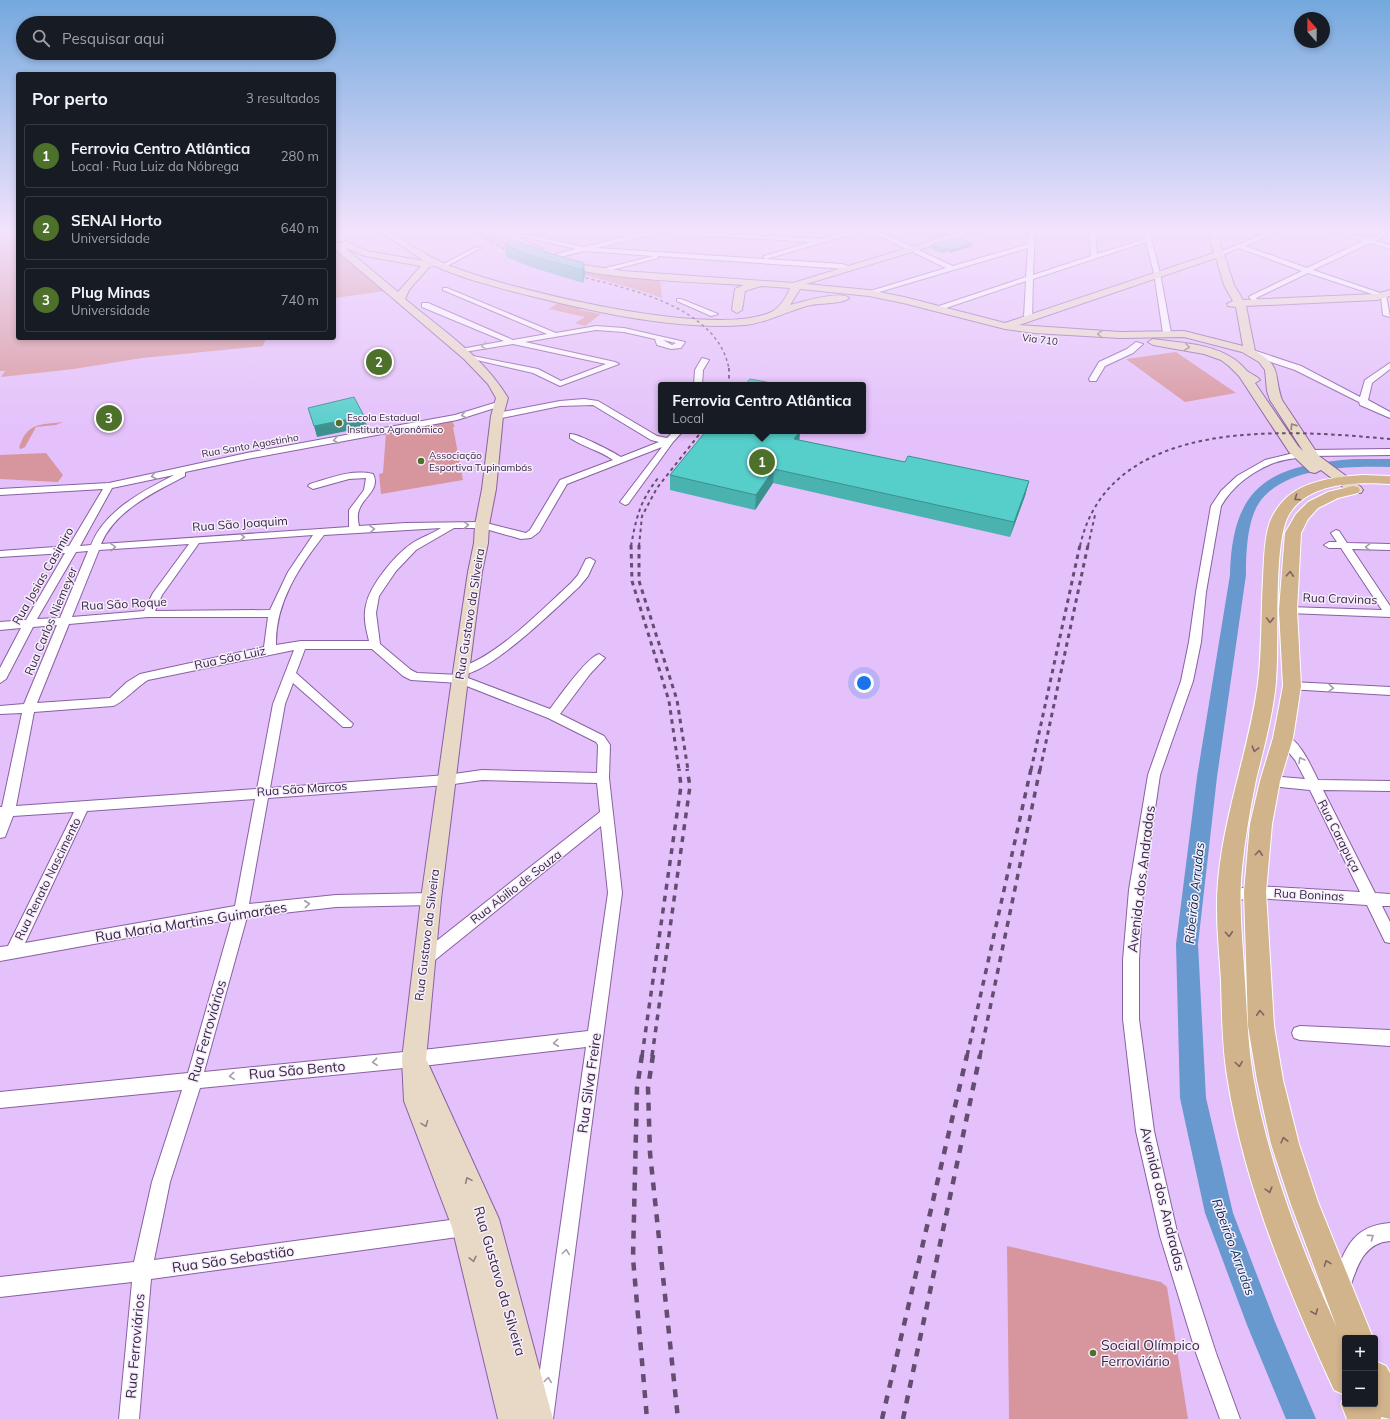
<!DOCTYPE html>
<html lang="pt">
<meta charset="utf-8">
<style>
:root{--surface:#171b24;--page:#20242c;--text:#f1f3f6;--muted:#9ea1a6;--line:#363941;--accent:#4d712a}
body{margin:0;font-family:Mulish,sans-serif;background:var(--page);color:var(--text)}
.controls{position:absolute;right:12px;bottom:12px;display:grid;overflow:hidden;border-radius:4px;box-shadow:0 2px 6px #0003}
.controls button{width:36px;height:36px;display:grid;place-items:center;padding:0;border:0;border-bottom:1px solid var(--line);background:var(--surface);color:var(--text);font:20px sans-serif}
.compass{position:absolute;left:1294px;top:12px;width:36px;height:36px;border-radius:50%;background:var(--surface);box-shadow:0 2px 6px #0003;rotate:339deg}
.you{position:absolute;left:864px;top:683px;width:14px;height:14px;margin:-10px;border:3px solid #fff;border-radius:50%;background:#1a73e8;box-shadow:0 0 0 6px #1a73e833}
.badge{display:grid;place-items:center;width:26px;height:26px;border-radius:50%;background:var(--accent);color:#fff;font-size:13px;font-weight:700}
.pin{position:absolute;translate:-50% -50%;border:2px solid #fff;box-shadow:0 1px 4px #0006}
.popup{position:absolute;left:658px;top:382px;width:208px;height:52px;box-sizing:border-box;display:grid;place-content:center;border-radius:4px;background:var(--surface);filter:drop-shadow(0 1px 3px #0005);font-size:13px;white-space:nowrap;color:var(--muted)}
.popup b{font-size:15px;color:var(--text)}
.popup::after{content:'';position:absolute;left:50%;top:100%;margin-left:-8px;border:8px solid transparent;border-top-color:var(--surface)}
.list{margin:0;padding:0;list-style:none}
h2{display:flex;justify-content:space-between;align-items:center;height:52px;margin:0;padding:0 16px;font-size:17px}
h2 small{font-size:13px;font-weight:400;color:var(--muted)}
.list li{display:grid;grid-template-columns:26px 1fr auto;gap:12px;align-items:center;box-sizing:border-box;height:64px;margin:0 8px 8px;padding:0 8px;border:1px solid var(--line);border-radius:4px}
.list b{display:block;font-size:15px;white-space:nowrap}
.list p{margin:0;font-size:13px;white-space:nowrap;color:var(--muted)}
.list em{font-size:13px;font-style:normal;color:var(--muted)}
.icon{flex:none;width:22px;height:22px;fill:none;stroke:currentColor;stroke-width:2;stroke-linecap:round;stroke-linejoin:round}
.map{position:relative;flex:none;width:1390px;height:1419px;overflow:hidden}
.search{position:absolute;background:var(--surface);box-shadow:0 2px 6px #0003;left:16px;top:16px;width:320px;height:44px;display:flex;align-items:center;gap:10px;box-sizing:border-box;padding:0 14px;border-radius:22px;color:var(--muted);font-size:15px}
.panel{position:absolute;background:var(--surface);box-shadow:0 2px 6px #0003;left:16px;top:72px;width:320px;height:268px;border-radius:4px}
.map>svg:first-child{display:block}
</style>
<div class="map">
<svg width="1390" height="1419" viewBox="0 0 1390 1419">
<rect width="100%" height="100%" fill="#e4c1fb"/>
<path fill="#d7969d" d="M 0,230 L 18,230 L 18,338 L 266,338 L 263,346 L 142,358 L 74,369 L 1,377 L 5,371 L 0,371 Z
M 473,230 L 493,230 L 496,232 L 494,236 L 514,246 L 566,265 L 660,278 L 662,298 C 597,275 533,267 473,230 Z
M 334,247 L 386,291 L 334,298 Z
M 558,303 L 581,308 L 580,310 L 601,314 L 585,326 L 575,323 L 585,317 L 549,309 Z
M 1176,352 L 1236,393 L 1185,402 L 1126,359 Z
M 452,421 L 455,427 L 453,427 L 463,480 L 381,494 L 379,474 L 383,473 L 386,433 Z
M 63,422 L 56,425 L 36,427 L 25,447 L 21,449 L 19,448 C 27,422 40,425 63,422 Z
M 46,453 L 63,475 L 58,482 L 0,479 L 0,455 Z
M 1007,1246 L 1161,1282 L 1167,1287 L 1188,1419 L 1009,1419 Z"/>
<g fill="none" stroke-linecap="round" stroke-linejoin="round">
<path fill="#6798ce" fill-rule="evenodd" d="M 1355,459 L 1390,459 L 1390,467 C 1350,466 1284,466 1259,503 C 1247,521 1246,554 1246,575 L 1217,777 L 1198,944 L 1206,1098 L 1233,1213 L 1275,1322 L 1316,1419 L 1286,1419 L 1247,1325 L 1205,1213 L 1180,1098 L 1176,944 L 1197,777 L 1230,575 C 1232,484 1271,465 1355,459 Z"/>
<defs>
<path id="street" d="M 495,230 L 502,230 L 508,234 L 503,235 Z
M 653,230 L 822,239 L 857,230 L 866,230 L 766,259 L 763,257 L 764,256 L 812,242 L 657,233 L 596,248 L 842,264 L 848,266 L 848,268 L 846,269 L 658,256 L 658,258 L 600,273 L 598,272 L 598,270 L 654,256 L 584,251 L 552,259 L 549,257 L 550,256 L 576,249 L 515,235 L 518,233 L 584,247 Z
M 867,230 L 875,230 L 953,266 L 1028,244 L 1029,230 L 1035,230 L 1033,275 L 1091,256 L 1089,230 L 1095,230 L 1097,254 L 1145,239 L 1143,230 L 1149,230 L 1160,273 L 1171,333 L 1167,335 L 1163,333 L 1154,273 L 1146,242 L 1033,279 L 1032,317 L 1028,319 L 1024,317 L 1026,281 L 940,310 L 933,308 L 1026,277 L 1028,248 L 869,295 L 867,294 L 867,292 L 946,268 Z
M 1273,230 L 1281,230 L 1245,246 L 1307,268 L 1363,241 L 1328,230 L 1337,230 L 1369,239 L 1390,230 L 1390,233 L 1375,241 L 1390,245 L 1390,249 L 1370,243 L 1313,270 L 1386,295 L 1390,317 L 1383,315 L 1381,297 L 1308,273 L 1256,298 L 1261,303 L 1255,304 L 1249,297 L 1250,296 L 1302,271 L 1239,248 L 1221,255 L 1216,254 Z
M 476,247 L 481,248 L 445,267 L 440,266 Z
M 443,288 L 447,288 L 556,333 L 596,326 L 624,328 L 685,342 L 681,348 L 671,349 L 657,345 L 655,339 L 624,332 L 596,330 L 525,342 L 615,362 L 619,364 L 560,386 L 533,373 L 464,357 L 468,355 L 538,369 L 561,381 L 606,364 L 513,344 L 458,353 L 458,349 L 461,349 L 504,341 L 422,307 L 422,303 L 428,303 L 513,340 L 547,334 L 443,290 ZM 663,340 L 676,343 L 672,345 Z
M 677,299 L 681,299 L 718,314 L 711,316 L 677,301 Z
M 1136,342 L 1143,344 L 1133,353 L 1105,366 L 1096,381 L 1090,381 L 1089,379 L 1099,362 L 1127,349 Z
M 1247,350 L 1253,350 L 1301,366 L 1360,397 L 1365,380 L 1390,363 L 1390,369 L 1372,383 L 1368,400 L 1390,412 L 1390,418 L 1360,405 L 1359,402 L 1295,370 L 1247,354 Z
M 702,358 L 709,360 L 703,370 L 702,385 L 694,385 L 695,370 Z
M 584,399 L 598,401 L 657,436 L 667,438 L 674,431 L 683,431 L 673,442 L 628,504 L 625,505 L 620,502 L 662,447 L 567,484 L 539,532 L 531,538 L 521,539 L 482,528 L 454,528 L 416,550 L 396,571 L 379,596 L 376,613 L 380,644 L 411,670 L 417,673 L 460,675 L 550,709 C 559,697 586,658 599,654 L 605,658 L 590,674 L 560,714 L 604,736 L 610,745 L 609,778 L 622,893 L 553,1419 L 533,1419 L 586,1047 L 414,1067 L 200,1088 L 170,1182 L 154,1260 L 465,1218 L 471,1221 L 474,1227 L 471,1233 L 465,1236 L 151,1279 L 139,1419 L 119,1419 L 132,1282 L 0,1297 L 0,1277 L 134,1262 L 152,1182 L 182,1090 L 0,1108 L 0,1092 L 188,1073 L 232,919 L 0,961 L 0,947 L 8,946 L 74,812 L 13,816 L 5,837 L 0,838 L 0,807 L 2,807 L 22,713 L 0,714 L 0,706 L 24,704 L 57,625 L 33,627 L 6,679 L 0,683 L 0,668 L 21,628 L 0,630 L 0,622 L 26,620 L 65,553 L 0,557 L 0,551 L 69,546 L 103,489 L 0,495 L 0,489 L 109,483 L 247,453 L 455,415 L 501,401 L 504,401 L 504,405 L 457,420 L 247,459 L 185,472 L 185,476 C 155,492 115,510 101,544 L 349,527 L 349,510 L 364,490 L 366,478 L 349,479 L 313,489 L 308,486 L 310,484 C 330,478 352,469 373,474 C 381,489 363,497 359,510 C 357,515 358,521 359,526 L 406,523 L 482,522 L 526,533 L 530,530 L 560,480 L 613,460 C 599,450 583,447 570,438 L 570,434 C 577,433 613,452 621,457 L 659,442 L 651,440 L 593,405 L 560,406 L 497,419 L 493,416 L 497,413 L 560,401 ZM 174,475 C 143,491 105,510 91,545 L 80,546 L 112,488 ZM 441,528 C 432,534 421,537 411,544 C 395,555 370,585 366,605 C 363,617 366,629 369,641 L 301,641 L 276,645 C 275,603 299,567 324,535 ZM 313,535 L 288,572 L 270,610 L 155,611 L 162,595 L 199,543 ZM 189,544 L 153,593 L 144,611 L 72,617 L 99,550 ZM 88,551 L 60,618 L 37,619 L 76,552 ZM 148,617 L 268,617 L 264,647 L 140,674 L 127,682 L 110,698 L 37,703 L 69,624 ZM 305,649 L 372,649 L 403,676 L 411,680 L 459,683 L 548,718 L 596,742 L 598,745 L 597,773 L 482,770 L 447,775 L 270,788 L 285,704 L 293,683 L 343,727 L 351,727 L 353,724 L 296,673 ZM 294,650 L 273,704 L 257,789 L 16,806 L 34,712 L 113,706 C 121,704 138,686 148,680 ZM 482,780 L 597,783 L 600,812 L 420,954 L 417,959 L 420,964 L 425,966 L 430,964 L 601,826 L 608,893 L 588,1031 L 414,1051 L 204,1072 L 247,917 L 336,907 L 431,905 L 436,903 L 438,899 L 436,895 L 431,893 L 336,895 L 249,904 L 268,798 L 447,785 ZM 255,799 L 235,906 L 25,943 L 87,811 Z
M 1390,449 L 1390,455 L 1310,456 L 1306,453 L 1310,450 Z
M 1298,452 L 1301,453 L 1301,457 C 1291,459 1280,460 1271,464 C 1250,473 1232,487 1221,506 L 1206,592 L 1201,642 L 1193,681 L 1160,775 L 1143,890 L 1139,960 L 1139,1019 L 1154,1131 L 1178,1236 L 1216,1353 L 1240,1419 L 1220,1419 L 1196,1353 L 1160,1236 L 1136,1131 L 1123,1019 L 1123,960 L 1129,890 L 1148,775 L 1181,681 L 1189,642 L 1196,592 L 1211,506 L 1221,491 L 1237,476 L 1265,460 Z
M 1336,530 L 1339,531 L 1347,543 L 1390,544 L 1390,550 L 1352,549 L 1390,606 L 1390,617 L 1288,613 L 1283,610 L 1288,607 L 1382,610 L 1341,548 L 1329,548 L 1324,545 L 1329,542 L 1337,542 L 1331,533 Z
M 590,558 L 595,561 L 588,576 L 579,587 C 559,605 483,681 458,674 L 456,671 L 458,668 C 497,657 541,610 571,583 L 578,575 L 586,559 Z
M 1292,682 L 1390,687 L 1390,695 L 1288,689 L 1286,686 L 1288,683 Z
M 1283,734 C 1299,738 1311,766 1318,780 L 1390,781 L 1390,791 L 1323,790 L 1375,893 L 1390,894 L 1390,906 L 1382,906 L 1390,922 L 1390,943 L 1385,942 L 1367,905 L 1255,898 L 1229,901 L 1224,899 L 1222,895 L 1224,891 L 1255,886 L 1360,892 L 1310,790 L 1270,786 L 1265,784 L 1264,781 L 1265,778 L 1270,776 L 1305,779 L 1295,760 L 1277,738 L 1279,735 Z
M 1300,1026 L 1390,1030 L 1390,1046 L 1300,1040 L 1294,1038 L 1292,1033 L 1294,1028 Z
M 1390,1223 L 1390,1241 C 1361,1243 1356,1272 1347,1295 L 1340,1298 L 1333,1295 L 1330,1288 C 1344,1255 1348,1226 1390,1223 Z"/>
<path id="secondary" d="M 334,230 L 344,231 L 345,233 L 343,241 L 337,241 Z
M 378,230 C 380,230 384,229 387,230 C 393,231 401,239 407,243 C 421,251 435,260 450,266 C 511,290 710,338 769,313 C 779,309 786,298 790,288 L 761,286 L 745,291 L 742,310 L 737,313 L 732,310 L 735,289 L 744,285 C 714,283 574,279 558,261 L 563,258 L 584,265 L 623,271 L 793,283 L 966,230 L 979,230 L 978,232 L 806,284 L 869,290 L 904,297 L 1005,323 L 1214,253 L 1208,230 L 1216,230 L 1234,285 L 1243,300 L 1376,294 L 1390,290 L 1390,296 L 1377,300 L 1246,306 L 1255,351 C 1283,367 1273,374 1282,400 L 1319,456 L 1361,487 L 1363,490 L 1361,493 L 1351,493 L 1321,470 L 1315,473 L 1310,472 L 1289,452 L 1239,376 L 1229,366 L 1221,360 L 1204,354 L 1153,345 L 1148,342 L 1153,339 C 1179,343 1211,343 1234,359 C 1239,362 1243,367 1247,371 C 1251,374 1257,376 1260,380 L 1255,383 L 1298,446 L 1303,451 L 1270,400 L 1267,391 L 1265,370 L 1259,362 L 1242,352 L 1184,337 L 1120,338 L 1034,333 L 1005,329 L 903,303 L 869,296 L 800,289 L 790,305 C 801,302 842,290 849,298 C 844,304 820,303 811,305 C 789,310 767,323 745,325 C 677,330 605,314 539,298 C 504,289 468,281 435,266 L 429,267 L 409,290 L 405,299 C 441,329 484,357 508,398 L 503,416 L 496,489 L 489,525 L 488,543 L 482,572 L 468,679 L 441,899 L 426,1059 L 499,1219 L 553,1419 L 498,1419 L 452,1227 L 404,1101 L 402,1059 L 421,899 L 452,679 L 468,572 L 474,543 L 475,525 L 482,489 L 491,416 L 496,398 L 488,384 L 464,359 L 334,248 L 334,240 L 341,244 L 345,241 L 367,251 L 424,261 ZM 344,247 L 365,256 L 421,266 L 398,292 ZM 1216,258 L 1224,285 L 1233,301 L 1227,304 L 1228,306 L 1236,307 L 1243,346 L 1184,331 L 1120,332 L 1019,325 Z
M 521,230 L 531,230 L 519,238 L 542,249 L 542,253 L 536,253 L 501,234 L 505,231 L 512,234 Z"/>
<path id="primary" d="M 1362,475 L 1390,476 L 1390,484 C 1357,482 1310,482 1290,513 C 1272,539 1280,645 1276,682 C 1273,715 1264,747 1256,780 C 1250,809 1245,839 1242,868 C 1238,907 1243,944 1245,982 C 1247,1014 1248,1045 1253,1076 C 1268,1163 1301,1248 1337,1328 L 1290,1202 L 1271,1144 L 1257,1080 L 1248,1026 L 1244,892 L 1250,824 L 1260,781 L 1273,738 L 1283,686 L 1279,610 L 1285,533 L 1296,514 L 1308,502 L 1328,492 L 1353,486 L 1358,487 L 1360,490 L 1358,493 L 1338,498 L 1318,508 L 1308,519 L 1301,533 L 1297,610 L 1301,686 L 1293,738 L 1280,781 L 1272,824 L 1266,892 L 1274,1026 L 1283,1080 L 1299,1144 L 1318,1202 L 1373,1338 L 1345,1338 L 1345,1404 L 1375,1404 L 1375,1361 L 1386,1366 L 1390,1373 L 1390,1419 L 1381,1417 L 1381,1419 L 1347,1419 L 1341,1404 L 1345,1395 L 1334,1390 C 1288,1290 1244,1185 1227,1076 C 1222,1045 1222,1013 1221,981 C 1219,948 1215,914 1218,881 C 1224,813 1249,750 1258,683 C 1262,648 1261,613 1263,578 C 1264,561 1264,544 1268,528 C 1271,516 1278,506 1286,498 C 1306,480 1337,477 1362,475 Z"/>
</defs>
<use href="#street" stroke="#8960a2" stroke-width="2"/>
<use href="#secondary" stroke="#8960a2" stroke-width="2"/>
<use href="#primary" stroke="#fff" stroke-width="2"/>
<use href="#street" fill="#fff" fill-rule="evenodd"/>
<use href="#secondary" fill="#e8d9c6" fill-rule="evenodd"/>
<use href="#primary" fill="#d1b38c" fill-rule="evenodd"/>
<path stroke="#634d71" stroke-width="1.5" stroke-dasharray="3 3" stroke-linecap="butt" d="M 470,230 L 515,255
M 574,275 C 626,288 718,306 729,369"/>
<path stroke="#634d71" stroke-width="2" stroke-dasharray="3.5 3.5" stroke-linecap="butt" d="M 729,368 L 729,385
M 631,546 C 636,518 640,501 658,478
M 639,546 L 642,516 L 657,488 L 702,431
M 1080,546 C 1109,414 1289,430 1390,439
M 1088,546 L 1095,515"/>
<path stroke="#634d71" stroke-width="3" stroke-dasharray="4.5 4.5" stroke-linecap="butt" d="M 631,545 L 632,581 L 669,701 L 679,770
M 639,545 L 639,581 L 677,700 L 688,770
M 1031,770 L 1080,545
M 1040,770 L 1088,545"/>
<path stroke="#634d71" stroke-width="3.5" stroke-dasharray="6 6" stroke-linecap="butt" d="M 642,1056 L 681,786 L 679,769
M 652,1056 L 690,786 L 687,769
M 967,1056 L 1031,769
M 980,1056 L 1040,769"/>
<path stroke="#634d71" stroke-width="4.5" stroke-dasharray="8 8" stroke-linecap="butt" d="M 642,1055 L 637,1088 L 633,1258 L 647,1419
M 653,1055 L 648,1088 L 650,1153 L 678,1419
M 882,1419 L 967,1055
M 903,1419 L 980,1055"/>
</g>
<path fill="#4ab2af" d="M 528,230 L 553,230 L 541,236 L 528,234 Z
M 899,230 L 950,230 L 950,232 L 931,239 L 912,231 L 905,233 Z
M 507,244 L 549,253 L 584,263 L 585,275 L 583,283 L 531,267 L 506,257 L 505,245 Z
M 931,245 L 972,246 L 950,253 L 947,251 L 941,253 L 930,248 Z
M 800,431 L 799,440 L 905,462 L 1029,481 L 1025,496 L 1010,537 L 773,483 L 755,510 L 670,490 L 670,475 Z"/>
<path fill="#3c918e" d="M 540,230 L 553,230 L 541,236 Z
M 906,230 L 913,230 L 912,231 L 905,233 Z
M 940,230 L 950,230 L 950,232 L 931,239 L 932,233 Z
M 972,243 L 972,246 L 950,253 L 951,250 Z
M 948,248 L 947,251 L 941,253 L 942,250 Z
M 584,263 L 585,275 L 583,283 L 582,270 Z
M 364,416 L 367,427 L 317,437 L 314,426 Z
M 800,431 L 799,445 L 794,439 Z
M 774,469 L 773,483 L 755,510 L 756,495 Z
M 1029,481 L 1025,496 L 1010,537 L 1014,522 Z"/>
<path fill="#56cfcb" stroke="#3c918e" d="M 925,230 L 940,230 L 932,233 Z
M 957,237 L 972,243 L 951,250 L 948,248 L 942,250 L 931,245 Z
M 509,240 L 517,241 L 549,253 L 584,263 L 582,270 L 529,255 L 505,245 L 507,244 Z
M 750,379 L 782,385 L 745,385 Z
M 354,397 L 364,416 L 314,426 L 308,408 Z
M 706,431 L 800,431 L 794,439 L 905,462 L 908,456 L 1029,481 L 1014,522 L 774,469 L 756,495 L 670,475 Z"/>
<defs><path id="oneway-chevron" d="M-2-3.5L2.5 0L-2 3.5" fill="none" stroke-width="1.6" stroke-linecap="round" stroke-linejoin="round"/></defs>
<g stroke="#908084">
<use href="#oneway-chevron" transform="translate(1100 334) rotate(-178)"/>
<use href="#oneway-chevron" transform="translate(1187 347) rotate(9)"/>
<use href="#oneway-chevron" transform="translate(1293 426) rotate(-125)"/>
<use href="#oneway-chevron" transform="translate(425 1124) rotate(69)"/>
<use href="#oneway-chevron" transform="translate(468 1180) rotate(-114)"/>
<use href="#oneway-chevron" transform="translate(473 1259) rotate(76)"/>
</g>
<g stroke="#a59daa">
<use href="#oneway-chevron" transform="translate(484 346) rotate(170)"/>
<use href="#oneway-chevron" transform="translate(464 415) rotate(167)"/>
<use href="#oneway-chevron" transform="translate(336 440) rotate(169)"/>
<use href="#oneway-chevron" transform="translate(154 476) rotate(167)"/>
<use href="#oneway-chevron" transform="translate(466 525) rotate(-3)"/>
<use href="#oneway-chevron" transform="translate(372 529) rotate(-4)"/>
<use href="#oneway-chevron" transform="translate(242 537) rotate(-4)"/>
<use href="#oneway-chevron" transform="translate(113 547) rotate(-4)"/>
<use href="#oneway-chevron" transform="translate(1368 547) rotate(-178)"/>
<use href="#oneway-chevron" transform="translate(1331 688) rotate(3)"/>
<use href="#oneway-chevron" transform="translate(1301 760) rotate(-121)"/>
<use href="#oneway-chevron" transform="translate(307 904) rotate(-6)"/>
<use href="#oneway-chevron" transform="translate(556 1043) rotate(174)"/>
<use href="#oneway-chevron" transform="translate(375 1062) rotate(175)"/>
<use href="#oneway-chevron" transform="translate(232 1076) rotate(175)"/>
<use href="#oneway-chevron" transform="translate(1371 1237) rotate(-36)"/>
<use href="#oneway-chevron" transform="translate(566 1252) rotate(-82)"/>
<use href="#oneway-chevron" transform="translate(548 1380) rotate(-82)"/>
</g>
<g stroke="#7c6563">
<use href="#oneway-chevron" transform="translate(1297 498) rotate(146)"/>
<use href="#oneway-chevron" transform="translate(1290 574) rotate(-87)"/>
<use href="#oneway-chevron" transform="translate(1270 620) rotate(92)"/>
<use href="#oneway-chevron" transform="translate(1255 749) rotate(105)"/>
<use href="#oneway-chevron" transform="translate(1259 853) rotate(-85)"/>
<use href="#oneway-chevron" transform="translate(1229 934) rotate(86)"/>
<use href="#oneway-chevron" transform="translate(1260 1013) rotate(-93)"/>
<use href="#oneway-chevron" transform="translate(1239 1064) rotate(83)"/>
<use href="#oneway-chevron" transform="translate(1284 1140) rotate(-104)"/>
<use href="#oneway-chevron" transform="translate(1269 1190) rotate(74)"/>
<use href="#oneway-chevron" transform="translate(1327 1263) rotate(-111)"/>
<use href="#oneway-chevron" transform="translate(1315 1312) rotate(68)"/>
</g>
<linearGradient id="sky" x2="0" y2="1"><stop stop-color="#74a9de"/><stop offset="0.54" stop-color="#f3e3fd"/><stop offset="1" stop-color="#f3e3fd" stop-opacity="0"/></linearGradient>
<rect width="1390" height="429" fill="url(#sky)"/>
<g fill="#4d712a" stroke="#f7eefd" stroke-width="1.5">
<circle cx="339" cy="423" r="4"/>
<circle cx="421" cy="461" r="4"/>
<circle cx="1093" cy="1353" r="4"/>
</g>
<g text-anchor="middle" stroke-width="3" stroke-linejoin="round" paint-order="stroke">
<g font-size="10" fill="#372642" stroke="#f7eefd">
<text transform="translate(1040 339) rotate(7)" y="4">Via 710</text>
<text transform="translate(250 445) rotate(-10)" y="4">Rua Santo Agostinho</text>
</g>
<g font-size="10" fill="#372642" stroke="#f7eefd" text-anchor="start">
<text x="347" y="421">Escola Estadual<tspan x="347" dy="12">Instituto Agronômico</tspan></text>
<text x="429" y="459">Associação<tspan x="429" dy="12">Esportiva Tupinambás</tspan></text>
</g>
<g font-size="12" fill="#372642" stroke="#f7eefd">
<text transform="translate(240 524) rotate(-4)" y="4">Rua São Joaquim</text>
<text transform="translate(43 576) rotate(-60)" y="4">Rua Josias Casimiro</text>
<text transform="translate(1340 599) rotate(2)" y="4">Rua Cravinas</text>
<text transform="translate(124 604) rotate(-3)" y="4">Rua São Roque</text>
<text transform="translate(470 614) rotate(-81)" y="4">Rua Gustavo da Silveira</text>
<text transform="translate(51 621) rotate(-67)" y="4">Rua Carlos Niemeyer</text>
<text transform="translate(230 658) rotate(-12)" y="4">Rua São Luiz</text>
<text transform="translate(302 789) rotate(-4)" y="4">Rua São Marcos</text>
<text transform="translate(1339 836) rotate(63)" y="4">Rua Carapuça</text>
<text transform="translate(48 879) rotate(-64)" y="4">Rua Renato Nascimento</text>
<text transform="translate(516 887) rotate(-38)" y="4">Rua Abilio de Souza</text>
<text transform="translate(1309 895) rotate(3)" y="4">Rua Boninas</text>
<text transform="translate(427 935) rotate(-83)" y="4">Rua Gustavo da Silveira</text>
</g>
<g font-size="13" font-style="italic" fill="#052a4c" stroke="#f7eefd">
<text transform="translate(1194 893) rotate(-84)" y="5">Ribeirão Arrudas</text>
<text transform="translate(1234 1247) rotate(70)" y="5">Ribeirão Arrudas</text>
</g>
<g font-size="14" fill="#372642" stroke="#f7eefd">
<text transform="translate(1141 879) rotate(-83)" y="5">Avenida dos Andradas</text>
<text transform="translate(191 922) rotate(-9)" y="5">Rua Maria Martins Guimarães</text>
<text transform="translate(207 1031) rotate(-74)" y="5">Rua Ferroviários</text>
<text transform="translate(297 1070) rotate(-5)" y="5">Rua São Bento</text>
<text transform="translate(589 1083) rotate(-82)" y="5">Rua Silva Freire</text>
<text transform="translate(1163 1199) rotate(76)" y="5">Avenida dos Andradas</text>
<text transform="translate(233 1259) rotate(-8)" y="5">Rua São Sebastião</text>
<text transform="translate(500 1281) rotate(74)" y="5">Rua Gustavo da Silveira</text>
<text transform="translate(135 1346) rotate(-85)" y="5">Rua Ferroviários</text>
</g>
<g font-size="14" fill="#372642" stroke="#f7eefd" text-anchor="start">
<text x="1101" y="1350">Social Olímpico<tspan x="1101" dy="16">Ferroviário</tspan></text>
</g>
</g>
</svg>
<div class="controls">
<button>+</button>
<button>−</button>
</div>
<svg class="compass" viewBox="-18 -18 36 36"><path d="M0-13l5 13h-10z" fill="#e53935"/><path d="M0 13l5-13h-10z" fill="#9ea1a6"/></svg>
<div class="you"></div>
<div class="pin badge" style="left:762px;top:462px">1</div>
<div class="popup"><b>Ferrovia Centro Atlântica</b>Local</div>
<div class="pin badge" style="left:379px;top:362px">2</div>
<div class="pin badge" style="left:109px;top:418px">3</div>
<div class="search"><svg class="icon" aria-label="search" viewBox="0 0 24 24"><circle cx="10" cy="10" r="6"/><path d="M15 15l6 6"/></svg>Pesquisar aqui</div>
<section class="panel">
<h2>Por perto<small>3 resultados</small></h2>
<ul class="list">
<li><span class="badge">1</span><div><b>Ferrovia Centro Atlântica</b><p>Local · Rua Luiz da Nóbrega</p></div><em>280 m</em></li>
<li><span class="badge">2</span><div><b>SENAI Horto</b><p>Universidade</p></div><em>640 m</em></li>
<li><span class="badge">3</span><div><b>Plug Minas</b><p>Universidade</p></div><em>740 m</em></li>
</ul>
</section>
</div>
